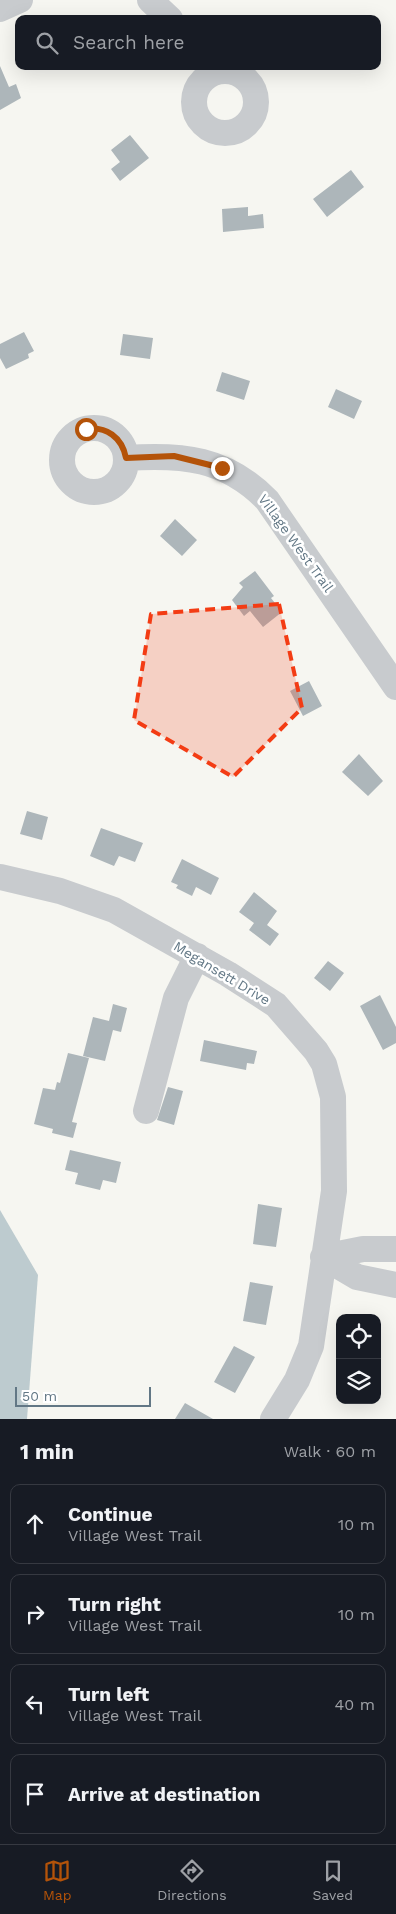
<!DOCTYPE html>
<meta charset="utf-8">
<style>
:root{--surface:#171b24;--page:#242831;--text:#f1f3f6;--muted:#9ea1a6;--line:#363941;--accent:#b45309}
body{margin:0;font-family:"Work Sans",sans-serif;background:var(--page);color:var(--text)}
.controls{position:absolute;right:15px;bottom:15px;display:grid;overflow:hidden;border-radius:10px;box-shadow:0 5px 20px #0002}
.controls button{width:45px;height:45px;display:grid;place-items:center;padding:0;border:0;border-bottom:1px solid var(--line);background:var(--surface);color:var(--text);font:25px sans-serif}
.scale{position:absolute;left:15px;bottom:12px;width:136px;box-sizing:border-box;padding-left:5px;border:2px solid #627785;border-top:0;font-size:14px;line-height:18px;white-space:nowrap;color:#627785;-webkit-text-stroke:4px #fff;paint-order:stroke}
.stop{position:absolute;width:15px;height:15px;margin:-11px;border:4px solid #b45309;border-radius:50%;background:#fff}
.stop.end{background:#b45309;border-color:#fff;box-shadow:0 1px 5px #0008}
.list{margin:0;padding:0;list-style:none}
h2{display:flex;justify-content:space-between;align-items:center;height:65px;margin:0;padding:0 20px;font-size:21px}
h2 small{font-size:16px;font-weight:400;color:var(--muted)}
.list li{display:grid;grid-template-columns:32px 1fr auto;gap:15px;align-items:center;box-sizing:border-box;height:80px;margin:0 10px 10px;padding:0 10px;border:1px solid var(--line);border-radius:10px}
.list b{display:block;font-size:19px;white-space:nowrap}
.list p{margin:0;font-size:16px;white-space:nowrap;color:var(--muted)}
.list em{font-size:16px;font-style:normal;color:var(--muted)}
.icon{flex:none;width:28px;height:28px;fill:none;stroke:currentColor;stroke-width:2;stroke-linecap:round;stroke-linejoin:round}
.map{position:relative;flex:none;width:396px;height:1419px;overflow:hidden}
.search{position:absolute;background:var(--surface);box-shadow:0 5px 20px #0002;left:15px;right:15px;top:15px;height:55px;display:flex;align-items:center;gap:12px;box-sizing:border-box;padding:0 18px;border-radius:10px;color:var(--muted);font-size:19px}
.sheet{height:425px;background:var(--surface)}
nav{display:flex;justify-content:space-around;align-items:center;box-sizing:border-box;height:70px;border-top:1px solid var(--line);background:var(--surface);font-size:14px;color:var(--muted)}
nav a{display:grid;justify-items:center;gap:2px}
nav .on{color:var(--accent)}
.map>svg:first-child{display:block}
</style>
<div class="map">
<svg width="396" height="1419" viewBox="0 0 396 1419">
<rect width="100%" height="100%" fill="#f6f6f1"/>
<path fill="#bdcbcf" d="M 0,1210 L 38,1275 L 27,1419 L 0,1419 Z"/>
<path fill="#adb6ba" d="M 0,66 L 9,87 L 16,84 L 21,98 L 0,110 Z
M 130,135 L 149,158 L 120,181 L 111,169 L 120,162 L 111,150 Z
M 351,170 L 364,187 L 327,217 L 313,199 Z
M 248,207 L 248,216 L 263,214 L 264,228 L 223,232 L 222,209 Z
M 24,332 L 34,351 L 28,354 L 29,358 L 6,369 L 0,358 L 0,344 Z
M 123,334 L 153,338 L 150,359 L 120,355 Z
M 222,372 L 250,381 L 244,400 L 216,391 Z
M 336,389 L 362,401 L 354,419 L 328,407 Z
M 175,519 L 197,540 L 182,556 L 160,536 Z
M 255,571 L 274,596 L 271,598 L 282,612 L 263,627 L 250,611 L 244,616 L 232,600 L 243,587 L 239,583 Z
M 309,681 L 322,706 L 303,716 L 290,691 Z
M 359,754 L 383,781 L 368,796 L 342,772 Z
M 27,811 L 48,817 L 42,840 L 20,834 Z
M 101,828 L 143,843 L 135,862 L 119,856 L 114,866 L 90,856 Z
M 182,859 L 219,878 L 211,895 L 196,887 L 192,896 L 176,888 L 178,885 L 171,882 Z
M 254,892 L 277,911 L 267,925 L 279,934 L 270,946 L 249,930 L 254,923 L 239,912 Z
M 328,961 L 344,973 L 330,991 L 314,978 Z
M 380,995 L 396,1027 L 396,1043 L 383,1050 L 360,1006 Z
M 113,1004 L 127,1008 L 121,1032 L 113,1030 L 105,1061 L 83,1056 L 93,1017 L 109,1021 Z
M 204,1040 L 257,1051 L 254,1064 L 247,1063 L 246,1070 L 200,1061 Z
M 68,1053 L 89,1058 L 72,1122 L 77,1123 L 73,1138 L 52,1133 L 53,1129 L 34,1124 L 43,1088 L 55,1090 L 57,1082 L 60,1083 Z
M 168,1087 L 183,1091 L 174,1125 L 157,1120 Z
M 70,1150 L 121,1162 L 116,1183 L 103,1180 L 100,1190 L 75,1184 L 78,1173 L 65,1170 Z
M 258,1204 L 282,1208 L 276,1247 L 253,1244 Z
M 250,1282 L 273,1286 L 266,1325 L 243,1321 Z
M 234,1346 L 255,1357 L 235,1393 L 214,1382 Z
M 185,1403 L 213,1419 L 175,1419 Z"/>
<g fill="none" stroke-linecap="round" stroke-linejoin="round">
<path stroke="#c8cbce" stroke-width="26" d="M 150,0 L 170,19
M 0,9 L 20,0
M194 102a31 31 0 1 1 62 0a31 31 0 1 1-62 0Z
M62 460a32 32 0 1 1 64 0a32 32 0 1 1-64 0Z
M 126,458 C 182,454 226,458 267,500 L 396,687
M 0,877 L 60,891 L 114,910 L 228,974 L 276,1005 L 316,1051 L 324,1064 L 333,1097 L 334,1191 L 311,1346 L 297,1380 L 273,1419
M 146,1111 L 176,998 L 197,956
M 323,1257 L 357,1277 L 396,1285
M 323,1257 L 363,1249 L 396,1249"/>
</g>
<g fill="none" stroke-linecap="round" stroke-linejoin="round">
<path stroke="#b45309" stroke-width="6" d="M 86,429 C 106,426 122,437 126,458 L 174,456 L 222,468"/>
</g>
<path fill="#f33c14" fill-opacity="0.2" stroke="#f33c14" stroke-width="4" stroke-dasharray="10 6" stroke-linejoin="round" d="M 279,604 L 302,708 L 233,777 L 134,720 L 151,614 Z"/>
<g text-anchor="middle" stroke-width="5" stroke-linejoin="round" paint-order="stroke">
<g font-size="14" fill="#627785" stroke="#fff">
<text transform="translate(296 543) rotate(54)" y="5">Village West Trail</text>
<text transform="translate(222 973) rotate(31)" y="5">Megansett Drive</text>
</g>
</g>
</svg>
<div class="controls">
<button><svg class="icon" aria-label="locate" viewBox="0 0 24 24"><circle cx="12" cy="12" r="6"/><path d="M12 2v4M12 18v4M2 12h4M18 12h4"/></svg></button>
<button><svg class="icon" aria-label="layers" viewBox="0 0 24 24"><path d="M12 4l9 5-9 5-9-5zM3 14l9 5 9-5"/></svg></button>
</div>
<div class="scale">50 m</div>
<div class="stop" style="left:86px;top:429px"></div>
<div class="stop end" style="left:222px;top:468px"></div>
<div class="search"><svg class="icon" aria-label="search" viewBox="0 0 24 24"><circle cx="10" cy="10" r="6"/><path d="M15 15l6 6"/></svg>Search here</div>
</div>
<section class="sheet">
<h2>1 min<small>Walk · 60 m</small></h2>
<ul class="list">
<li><svg class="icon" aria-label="ahead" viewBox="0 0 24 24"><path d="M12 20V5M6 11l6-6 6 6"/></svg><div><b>Continue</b><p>Village West Trail</p></div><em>10 m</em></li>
<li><svg class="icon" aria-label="right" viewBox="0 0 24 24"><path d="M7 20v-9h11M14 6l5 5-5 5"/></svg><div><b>Turn right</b><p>Village West Trail</p></div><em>10 m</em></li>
<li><svg class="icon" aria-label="left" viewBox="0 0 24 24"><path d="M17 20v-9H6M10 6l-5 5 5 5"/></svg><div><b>Turn left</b><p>Village West Trail</p></div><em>40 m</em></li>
<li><svg class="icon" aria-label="arrive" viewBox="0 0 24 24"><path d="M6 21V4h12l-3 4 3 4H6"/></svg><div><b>Arrive at destination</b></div></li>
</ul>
</section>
<nav>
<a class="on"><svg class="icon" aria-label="map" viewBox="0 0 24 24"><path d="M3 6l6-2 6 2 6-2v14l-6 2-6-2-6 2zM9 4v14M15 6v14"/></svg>Map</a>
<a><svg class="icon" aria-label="directions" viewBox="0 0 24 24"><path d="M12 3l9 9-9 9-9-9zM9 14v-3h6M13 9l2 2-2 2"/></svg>Directions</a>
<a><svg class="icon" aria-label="saved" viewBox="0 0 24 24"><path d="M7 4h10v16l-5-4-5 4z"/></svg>Saved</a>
</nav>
